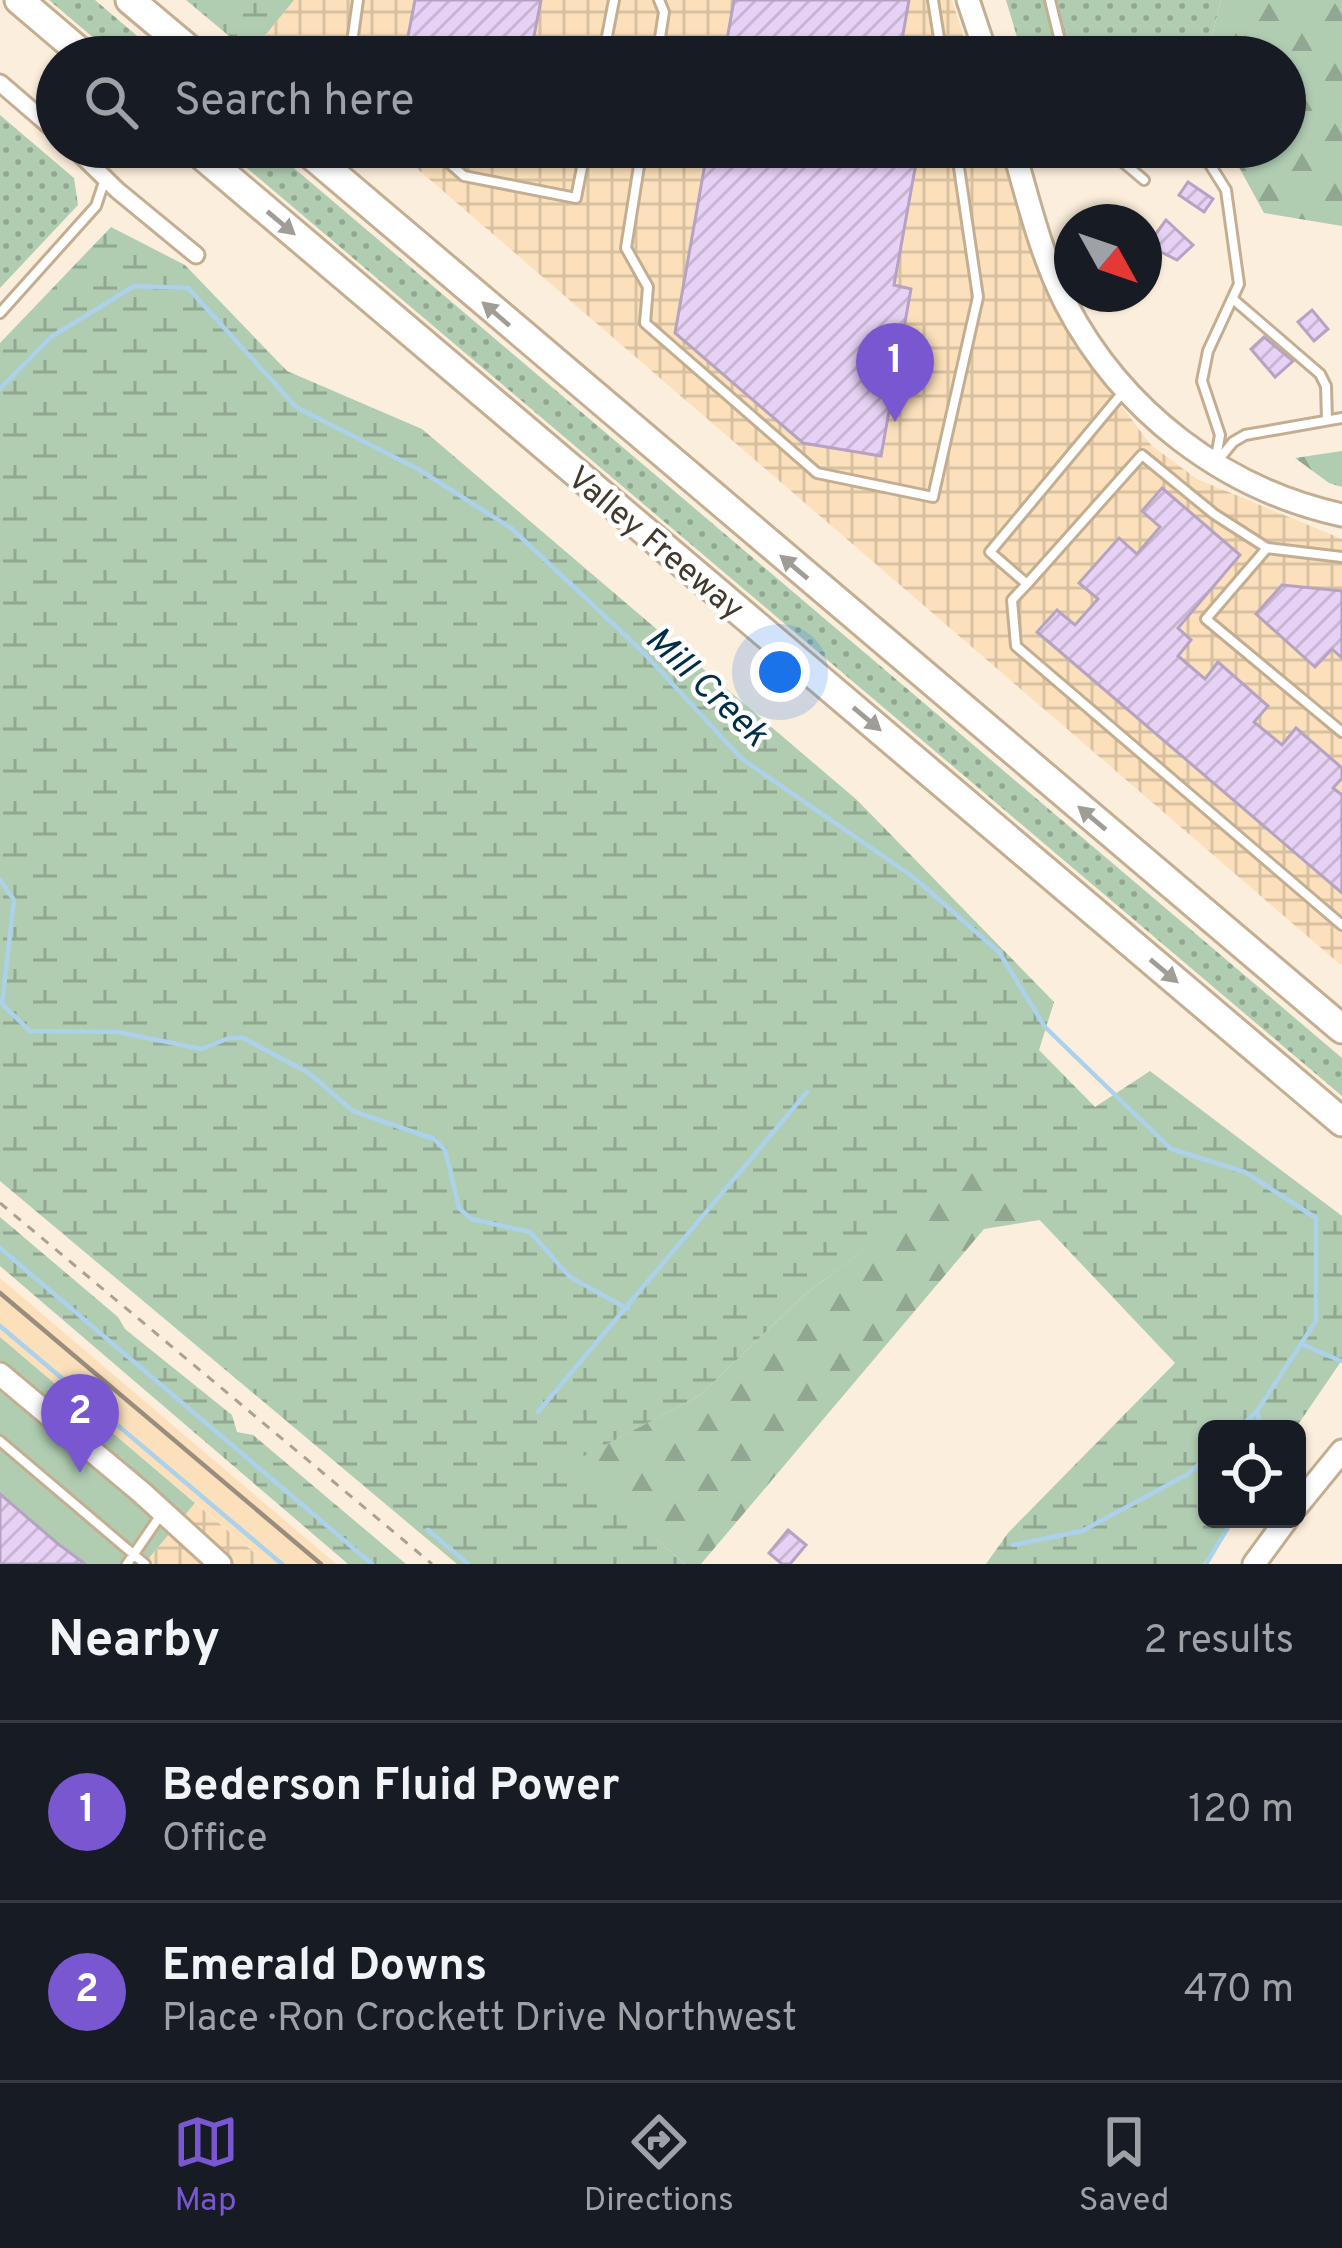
<!DOCTYPE html>
<meta charset="utf-8">
<style>
:root{--surface:#171b24;--page:#20242c;--text:#f1f3f6;--muted:#9ea1a6;--line:#363941;--accent:#7957d1}
body{margin:0;font-family:Overpass,sans-serif;background:var(--page);color:var(--text)}
.controls{position:absolute;right:36px;bottom:36px;display:grid;overflow:hidden;border-radius:18px;box-shadow:0 3px 9px #0004}
.controls button{width:108px;height:108px;display:grid;place-items:center;padding:0;border:0;border-bottom:3px solid var(--line);background:var(--surface);color:var(--text);font:60px sans-serif}
.compass{position:absolute;left:1054px;top:204px;width:108px;height:108px;border-radius:50%;background:var(--surface);box-shadow:0 3px 9px #0004;rotate:130deg}
.you{position:absolute;left:780px;top:672px;width:42px;height:42px;margin:-30px;border:9px solid #fff;border-radius:50%;background:#1a73e8;box-shadow:0 0 0 18px #1a73e833}
.badge{display:grid;place-items:center;width:78px;height:78px;border-radius:50%;background:var(--accent);color:#fff;font-size:39px;font-weight:700}
.pin{position:absolute;translate:-50% -99px;filter:drop-shadow(0 3px 6px #0008)}
.pin::after{content:'';position:absolute;top:63px;width:42px;height:36px;background:inherit;clip-path:polygon(0 0,100% 0,50% 100%)}
.list{margin:0;padding:0;list-style:none}
h2{display:flex;justify-content:space-between;align-items:center;height:156px;margin:0;padding:0 48px;font-size:51px}
h2 small{font-size:39px;font-weight:400;color:var(--muted)}
.list li{display:grid;grid-template-columns:78px 1fr auto;gap:36px;align-items:center;box-sizing:border-box;height:180px;padding:0 48px;border-top:3px solid var(--line)}
.list b{display:block;font-size:45px;white-space:nowrap}
.list p{margin:0;font-size:39px;white-space:nowrap;color:var(--muted)}
.list em{font-size:39px;font-style:normal;color:var(--muted)}
.icon{flex:none;width:66px;height:66px;fill:none;stroke:currentColor;stroke-width:2;stroke-linecap:round;stroke-linejoin:round}
.map{position:relative;flex:none;width:1342px;height:1564px;overflow:hidden}
.search{position:absolute;background:var(--surface);box-shadow:0 3px 9px #0004;left:36px;right:36px;top:36px;height:132px;display:flex;align-items:center;gap:30px;box-sizing:border-box;padding:0 42px;border-radius:66px;color:var(--muted);font-size:45px}
.sheet{height:516px;background:var(--surface)}
nav{display:flex;justify-content:space-around;align-items:center;box-sizing:border-box;height:168px;border-top:3px solid var(--line);background:var(--surface);font-size:33px;color:var(--muted)}
nav a{display:grid;justify-items:center;gap:6px}
nav .on{color:var(--accent)}
.map>svg:first-child{display:block}
</style>
<div class="map">
<svg width="1342" height="1564" viewBox="0 0 1342 1564">
<defs>
<pattern id="industrial-grid" width="8" height="8" patternUnits="userSpaceOnUse" patternTransform="scale(3)"><rect width="8" height="8" fill="#fbe0bb"/><path d="M0 4h8M4 0v8" fill="none" stroke="#d8c1a1"/></pattern>
<pattern id="green-dots" width="8" height="8" patternUnits="userSpaceOnUse" patternTransform="scale(3)"><rect width="8" height="8" fill="#b0cdb2"/><path d="M2 2h.1M6 6h.1" fill="none" stroke="#91a791" stroke-width="1.8" stroke-linecap="round"/></pattern>
<pattern id="forest-firs" width="22" height="20" patternUnits="userSpaceOnUse" patternTransform="scale(3)"><rect width="22" height="20" fill="#b0cdb2"/><path d="M5 1l3.5 6h-7zM16 11l3.5 6h-7z" fill="#91a791"/></pattern>
<pattern id="wetland-marsh" width="20" height="14" patternUnits="userSpaceOnUse" patternTransform="scale(3)"><rect width="20" height="14" fill="#b0cdb2"/><path d="M1 5h8M5 5V1M11 12h8M15 12V8" fill="none" stroke="#91a791"/></pattern>
<pattern id="building-hatch" width="6" height="6" patternUnits="userSpaceOnUse" patternTransform="scale(3)"><rect width="6" height="6" fill="#e7d2f5"/><path d="M-1 1l2-2M0 6l6-6M5 7l2-2" fill="none" stroke="#c7b5d2"/></pattern>
</defs>
<rect width="100%" height="100%" fill="#fceedc"/>
<path fill="#fbe0bb" d="M 0,1278 L 336,1564 L 268,1564 L 0,1337 Z"/>
<path fill="url(#industrial-grid)" d="M 294,0 L 952,0 L 970,57 L 287,57 L 264,37 Z
M 392,147 L 1002,147 L 1073,343 L 1151,445 L 1197,479 L 1342,539 L 1342,966 Z
M 195,1503 L 268,1564 L 144,1564 Z"/>
<path fill="url(#green-dots)" d="M 49,0 L 95,0 L 162,57 L 116,57 Z
M 1006,0 L 1221,0 L 1207,57 L 1023,57 Z
M 0,115 L 74,178 L 78,205 L 0,288 Z
M 222,147 L 269,147 L 308,180 L 1342,1058 L 1342,1096 Z"/>
<path fill="url(#forest-firs)" d="M 1221,0 L 1342,0 L 1342,226 L 1264,213 L 1228,147 L 1285,147 L 1285,57 L 1207,57 Z
M 1342,451 L 1342,487 L 1329,483 L 1295,458 Z
M 983,1159 L 1040,1220 L 984,1229 L 701,1564 L 685,1564 L 568,1464 L 699,1396 L 803,1296 Z"/>
<path fill="url(#wetland-marsh)" d="M 186,0 L 294,0 L 264,37 L 241,46 Z
M 111,227 L 185,265 L 287,371 L 422,429 L 857,800 L 1054,1002 L 1039,1050 L 1095,1107 L 1150,1071 L 1342,1216 L 1342,1360 L 1295,1429 L 1207,1429 L 1207,1519 L 1234,1519 L 1203,1564 L 986,1564 L 1008,1533 L 1175,1363 L 983,1160 L 803,1296 L 699,1396 L 569,1464 L 685,1564 L 457,1564 L 0,1181 L 0,343 Z
M 0,1217 L 118,1317 L 125,1329 L 232,1415 L 237,1432 L 253,1435 L 406,1564 L 348,1564 L 0,1266 Z"/>
<path fill="#b0cdb2" d="M 0,1337 L 195,1503 L 144,1564 L 0,1564 Z"/>
<g fill="none" stroke-linecap="round" stroke-linejoin="round">
<path stroke="#acd1ea" stroke-width="4.5" d="M 0,389 L 51,337 L 134,286 L 188,288 L 296,407 L 418,469 L 511,528 L 642,651 L 742,759 L 912,876 L 999,952 L 1045,1027 L 1171,1149 L 1245,1172 L 1316,1218 L 1316,1321 L 1257,1411 L 1238,1429
M 0,880 L 14,900 L 2,1004 L 30,1031 L 118,1032 L 202,1049 L 229,1038 L 243,1038 L 309,1073 L 353,1111 L 434,1139 L 445,1150 L 459,1208 L 471,1219 L 530,1232 L 570,1277 L 628,1309
M 0,1248 L 372,1564
M 0,1326 L 282,1564
M 1301,1344 L 1341,1361
M 1257,1411 L 1261,1429
M 538,1412 L 807,1092
M 428,1530 L 468,1564
M 1013,1545 L 1082,1531 L 1188,1474 L 1207,1457
M 1206,1564 L 1233,1519"/>
</g>
<path fill="url(#building-hatch)" stroke="#b5a3c1" stroke-width="3" d="M 415,0 L 541,0 L 530,57 L 404,57 Z
M 734,0 L 909,0 L 899,57 L 724,57 Z
M 708,147 L 884,147 L 882,156 L 916,163 L 894,285 L 911,289 L 881,456 L 803,443 L 675,333 Z
M 1188,182 L 1213,199 L 1204,212 L 1179,195 Z
M 1166,220 L 1193,245 L 1177,260 L 1155,249 L 1159,244 L 1152,239 Z
M 1312,310 L 1328,329 L 1314,341 L 1298,322 Z
M 1264,337 L 1293,361 L 1275,377 L 1251,349 Z
M 1162,488 L 1240,555 L 1178,628 L 1191,640 L 1178,656 L 1205,679 L 1218,662 L 1268,706 L 1254,722 L 1282,745 L 1296,728 L 1342,768 L 1342,778 L 1333,788 L 1342,795 L 1342,893 L 1037,632 L 1057,610 L 1075,625 L 1098,599 L 1079,583 L 1119,538 L 1137,554 L 1160,527 L 1142,511 Z
M 1282,585 L 1342,591 L 1342,658 L 1332,649 L 1315,667 L 1256,614 Z
M 0,1494 L 57,1543 L 85,1564 L 0,1564 Z
M 788,1530 L 806,1545 L 790,1564 L 782,1564 L 769,1553 Z"/>
<g fill="none" stroke-linecap="round" stroke-linejoin="round">
<defs>
<path id="lane" d="M 933,0 L 942,57
M 1050,0 L 1064,57
M 350,57 L 358,0
M 603,57 L 614,0
M 657,57 L 664,12 L 659,0
M 431,147 L 464,176 L 576,198 L 586,147
M 642,147 L 626,248 L 648,287 L 645,323 L 817,473 L 933,497 L 978,297 L 956,147
M 1105,147 L 1144,180
M 1199,147 L 1226,190 L 1239,284 L 1208,351 L 1202,381 L 1220,435 L 1216,457
M 1233,299 L 1320,374 L 1326,386 L 1327,420
M 0,313 L 96,206 L 105,179
M 1124,391 L 990,552 L 1027,584 L 1012,600 L 1016,646 L 1342,925
M 1216,463 L 1233,442 L 1245,435 L 1342,418
M 1267,548 L 1206,619 L 1342,732
M 1027,584 L 1142,455 L 1214,514 L 1267,548 L 1342,557
M 0,1441 L 145,1564
M 127,1564 L 160,1516"/>
<path id="street" d="M 0,83 L 57,132
M 73,147 L 117,190 L 196,255"/>
<path id="secondary" d="M 968,0 L 987,57
M 1013,147 C 1028,200 1041,255 1066,304 C 1122,411 1223,489 1342,515
M 0,1374 L 141,1492 L 220,1564
M 1297,1506 L 1342,1451
M 1254,1564 L 1287,1519"/>
<path id="highway" d="M 19,0 L 86,57
M 130,0 L 198,57
M 192,147 L 1342,1122
M 302,147 L 1342,1029"/>
</defs>
<use href="#lane" stroke="#c3ae91" stroke-width="14"/>
<use href="#street" stroke="#c3ae91" stroke-width="21"/>
<use href="#secondary" stroke="#c3ae91" stroke-width="27"/>
<use href="#highway" stroke="#c3ae91" stroke-width="33"/>
<path stroke="#aba091" stroke-width="3" stroke-dasharray="9 9" stroke-linecap="butt" d="M 0,1203 L 432,1564"/>
<use href="#lane" stroke="#fff" stroke-width="8"/>
<use href="#street" stroke="#fff" stroke-width="15"/>
<use href="#secondary" stroke="#fff" stroke-width="21"/>
<use href="#highway" stroke="#fff" stroke-width="27"/>
<path stroke="#988d7f" stroke-width="4.5" d="M 0,1293 L 321,1564"/>
</g>
<defs><path id="oneway-solid" d="M-6-.8H1V-3.2L6.5 0L1 3.2V.8H-6Z" transform="scale(3)"/></defs>
<g fill="#a09c96">
<use href="#oneway-solid" transform="translate(281 223) rotate(40)"/>
<use href="#oneway-solid" transform="translate(496 314) rotate(-139)"/>
<use href="#oneway-solid" transform="translate(794 567) rotate(-140)"/>
<use href="#oneway-solid" transform="translate(867 719) rotate(40)"/>
<use href="#oneway-solid" transform="translate(1092 818) rotate(-140)"/>
<use href="#oneway-solid" transform="translate(1164 971) rotate(40)"/>
</g>
<g text-anchor="middle" stroke-width="9" stroke-linejoin="round" paint-order="stroke">
<g font-size="33" fill="#42392e" stroke="#fff">
<text transform="translate(657 542) rotate(40)" y="12">Valley Freeway</text>
</g>
<g font-size="36" font-style="italic" fill="#002e47" stroke="#fff">
<text transform="translate(708 685) rotate(44)" y="13">Mill Creek</text>
</g>
</g>
</svg>
<div class="controls">
<button><svg class="icon" aria-label="locate" viewBox="0 0 24 24"><circle cx="12" cy="12" r="6"/><path d="M12 2v4M12 18v4M2 12h4M18 12h4"/></svg></button>
</div>
<svg class="compass" viewBox="-18 -18 36 36"><path d="M0-13l5 13h-10z" fill="#e53935"/><path d="M0 13l5-13h-10z" fill="#9ea1a6"/></svg>
<div class="you"></div>
<div class="pin badge" style="left:895px;top:422px">1</div>
<div class="pin badge" style="left:80px;top:1473px">2</div>
<div class="search"><svg class="icon" aria-label="search" viewBox="0 0 24 24"><circle cx="10" cy="10" r="6"/><path d="M15 15l6 6"/></svg>Search here</div>
</div>
<section class="sheet">
<h2>Nearby<small>2 results</small></h2>
<ul class="list">
<li><span class="badge">1</span><div><b>Bederson Fluid Power</b><p>Office</p></div><em>120 m</em></li>
<li><span class="badge">2</span><div><b>Emerald Downs</b><p>Place · Ron Crockett Drive Northwest</p></div><em>470 m</em></li>
</ul>
</section>
<nav>
<a class="on"><svg class="icon" aria-label="map" viewBox="0 0 24 24"><path d="M3 6l6-2 6 2 6-2v14l-6 2-6-2-6 2zM9 4v14M15 6v14"/></svg>Map</a>
<a><svg class="icon" aria-label="directions" viewBox="0 0 24 24"><path d="M12 3l9 9-9 9-9-9zM9 14v-3h6M13 9l2 2-2 2"/></svg>Directions</a>
<a><svg class="icon" aria-label="saved" viewBox="0 0 24 24"><path d="M7 4h10v16l-5-4-5 4z"/></svg>Saved</a>
</nav>
